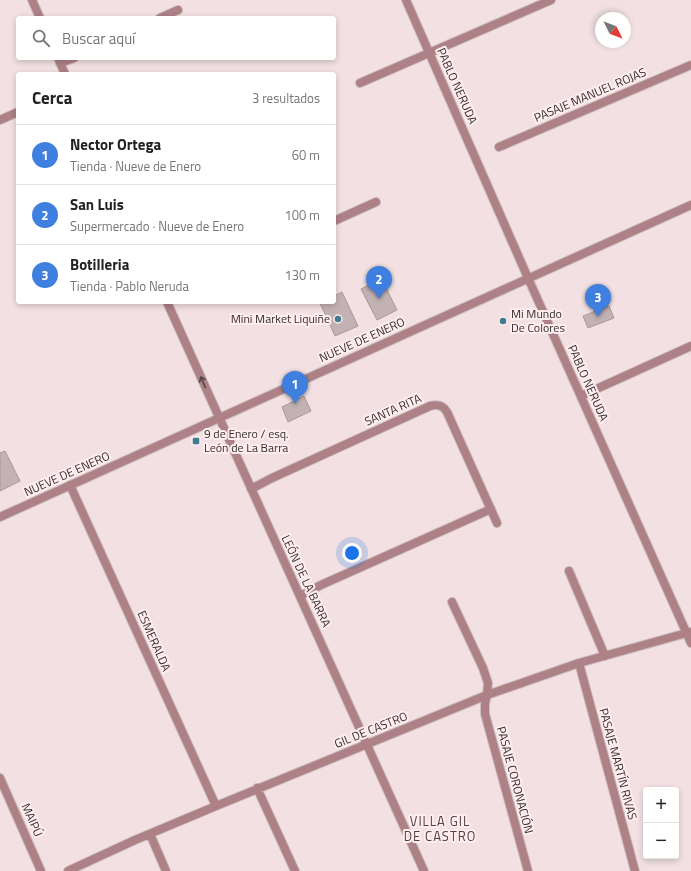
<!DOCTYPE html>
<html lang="es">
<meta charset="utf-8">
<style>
:root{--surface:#fff;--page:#f2f2f2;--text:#222;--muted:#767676;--line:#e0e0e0;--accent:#d93025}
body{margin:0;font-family:"Titillium Web",sans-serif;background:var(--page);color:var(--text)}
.controls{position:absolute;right:12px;bottom:12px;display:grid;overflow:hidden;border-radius:4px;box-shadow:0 2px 6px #0003}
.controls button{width:36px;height:36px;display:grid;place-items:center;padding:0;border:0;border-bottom:1px solid var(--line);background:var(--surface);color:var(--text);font:20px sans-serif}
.compass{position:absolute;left:595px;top:12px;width:36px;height:36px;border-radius:50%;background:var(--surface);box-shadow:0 2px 6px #0003;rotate:132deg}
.you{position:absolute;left:352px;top:553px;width:14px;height:14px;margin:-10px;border:3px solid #fff;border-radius:50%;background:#1a73e8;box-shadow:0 0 0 6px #1a73e833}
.badge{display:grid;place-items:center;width:26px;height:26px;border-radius:50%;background:var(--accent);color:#fff;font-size:13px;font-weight:700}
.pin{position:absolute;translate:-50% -33px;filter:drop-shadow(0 1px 2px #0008)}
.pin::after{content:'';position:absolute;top:21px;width:14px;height:12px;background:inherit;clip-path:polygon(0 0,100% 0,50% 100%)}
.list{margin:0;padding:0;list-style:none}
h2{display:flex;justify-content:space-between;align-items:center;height:52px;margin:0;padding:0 16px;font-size:17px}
h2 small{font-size:13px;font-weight:400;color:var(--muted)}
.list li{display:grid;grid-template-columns:26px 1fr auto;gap:12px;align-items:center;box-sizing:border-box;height:60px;padding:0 16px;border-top:1px solid var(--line)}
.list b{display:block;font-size:15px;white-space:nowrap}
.list p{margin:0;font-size:13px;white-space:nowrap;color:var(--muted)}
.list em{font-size:13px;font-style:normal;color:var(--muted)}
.icon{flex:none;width:22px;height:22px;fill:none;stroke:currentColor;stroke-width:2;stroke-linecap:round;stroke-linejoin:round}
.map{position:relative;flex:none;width:691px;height:871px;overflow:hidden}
.search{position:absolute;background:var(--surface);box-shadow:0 2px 6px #0003;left:16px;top:16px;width:320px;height:44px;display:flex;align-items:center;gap:10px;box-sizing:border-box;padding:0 14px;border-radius:4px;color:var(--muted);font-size:15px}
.panel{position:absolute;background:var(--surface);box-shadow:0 2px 6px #0003;left:16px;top:72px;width:320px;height:232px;border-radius:4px}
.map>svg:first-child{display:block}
</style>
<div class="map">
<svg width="691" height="871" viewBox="0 0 691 871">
<rect width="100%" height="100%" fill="#f2e0e2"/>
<path fill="#c3b2b3" stroke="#a9989a" d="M 381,278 L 397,310 L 377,320 L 361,289 Z
M 342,292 L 358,326 L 335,336 L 320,303 L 334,302 L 334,296 Z
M 609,306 L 614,318 L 588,328 L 583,316 Z
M 304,396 L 311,411 L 288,422 L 282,407 Z
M 5,451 L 20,481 L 0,491 L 0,453 Z"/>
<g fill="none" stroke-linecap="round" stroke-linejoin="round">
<defs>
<path id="service" d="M 160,18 L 178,10
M 60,63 L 74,58"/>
<path id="minor" d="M 32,0 L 40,18
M 406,0 L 528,278 L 691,643
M 58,58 L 65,74
M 360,83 L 551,0
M 0,120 L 18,112
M 499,147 L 691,65
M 334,221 L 376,202
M 167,302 C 251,492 339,681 424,871
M 581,396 L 691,346
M 70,485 L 216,806
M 251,489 L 272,478 L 430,406 C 438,404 443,405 447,412 L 497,523
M 0,517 L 691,205
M 569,571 L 605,656
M 300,596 L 321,585 L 491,509
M 452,602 L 483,668 L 488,683 L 487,695 L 485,704 L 485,714 L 528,871
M 579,663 L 635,871
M 0,778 L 41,871
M 257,788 L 295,871
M 150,834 L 166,871
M 68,871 L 135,840 L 216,806 L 487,695 L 579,663 L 690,632"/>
</defs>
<use href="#service" stroke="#ccbdbe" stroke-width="10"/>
<use href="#minor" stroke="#ccbdbe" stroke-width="10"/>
<use href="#service" stroke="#ad8186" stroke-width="8"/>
<use href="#minor" stroke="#ad8186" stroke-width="8"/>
</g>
<defs><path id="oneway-shaft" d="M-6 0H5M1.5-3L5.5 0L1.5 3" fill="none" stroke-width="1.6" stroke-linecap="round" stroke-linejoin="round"/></defs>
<use stroke="#534445" href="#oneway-shaft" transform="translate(203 382) rotate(-114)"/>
<g fill="#3f7c92" stroke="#ffedef" stroke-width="1.5">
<circle cx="338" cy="319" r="4"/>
<circle cx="503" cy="321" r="4"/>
<rect x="192" y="437" width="8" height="8" rx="2"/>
</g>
<g text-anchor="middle" stroke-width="4" stroke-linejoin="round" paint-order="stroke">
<g font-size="12" fill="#352f2f" stroke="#ffedef">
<text transform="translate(457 86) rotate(66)" y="4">PABLO NERUDA</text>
<text transform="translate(590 95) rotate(-23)" y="4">PASAJE MANUEL ROJAS</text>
<text transform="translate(362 340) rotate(-24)" y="4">NUEVE DE ENERO</text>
<text transform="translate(588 383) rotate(66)" y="4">PABLO NERUDA</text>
<text transform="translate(393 410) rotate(-24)" y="4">SANTA RITA</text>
<text transform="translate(67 474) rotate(-24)" y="4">NUEVE DE ENERO</text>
<text transform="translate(306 581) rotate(65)" y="4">LEÓN DE LA BARRA</text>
<text transform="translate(154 641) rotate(66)" y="4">ESMERALDA</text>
<text transform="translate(371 730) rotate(-22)" y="4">GIL DE CASTRO</text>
<text transform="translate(618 764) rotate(75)" y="4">PASAJE MARTÍN RIVAS</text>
<text transform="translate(515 780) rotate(75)" y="4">PASAJE CORONACIÓN</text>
<text transform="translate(32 820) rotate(66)" y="4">MAIPÚ</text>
</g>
<g font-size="12" fill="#352f2f" stroke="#ffedef" text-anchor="start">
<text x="511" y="318">Mi Mundo<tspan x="511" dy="14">De Colores</tspan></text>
<text x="330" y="323" text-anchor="end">Mini Market Liquiñe</text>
<text x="204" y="438">9 de Enero / esq.<tspan x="204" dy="14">León de La Barra</tspan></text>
</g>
<g font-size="13" letter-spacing="1" fill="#504243" stroke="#ffedef">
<text x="440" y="826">VILLA GIL<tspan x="440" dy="15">DE CASTRO</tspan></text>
</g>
</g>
</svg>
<div class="controls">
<button>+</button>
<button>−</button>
</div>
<svg class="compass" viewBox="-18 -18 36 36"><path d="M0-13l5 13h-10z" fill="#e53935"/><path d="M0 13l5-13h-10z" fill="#767676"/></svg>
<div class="you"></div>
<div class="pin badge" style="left:295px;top:404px;background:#3f7fe0">1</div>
<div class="pin badge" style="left:379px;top:299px;background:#3f7fe0">2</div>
<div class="pin badge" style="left:598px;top:317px;background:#3f7fe0">3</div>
<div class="search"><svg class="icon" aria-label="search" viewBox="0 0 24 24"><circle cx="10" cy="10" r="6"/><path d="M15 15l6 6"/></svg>Buscar aquí</div>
<section class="panel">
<h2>Cerca<small>3 resultados</small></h2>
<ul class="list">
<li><span class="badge" style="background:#3f7fe0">1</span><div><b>Nector Ortega</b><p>Tienda · Nueve de Enero</p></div><em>60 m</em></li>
<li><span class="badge" style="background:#3f7fe0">2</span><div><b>San Luis</b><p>Supermercado · Nueve de Enero</p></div><em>100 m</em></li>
<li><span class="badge" style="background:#3f7fe0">3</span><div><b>Botilleria</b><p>Tienda · Pablo Neruda</p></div><em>130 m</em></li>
</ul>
</section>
</div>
